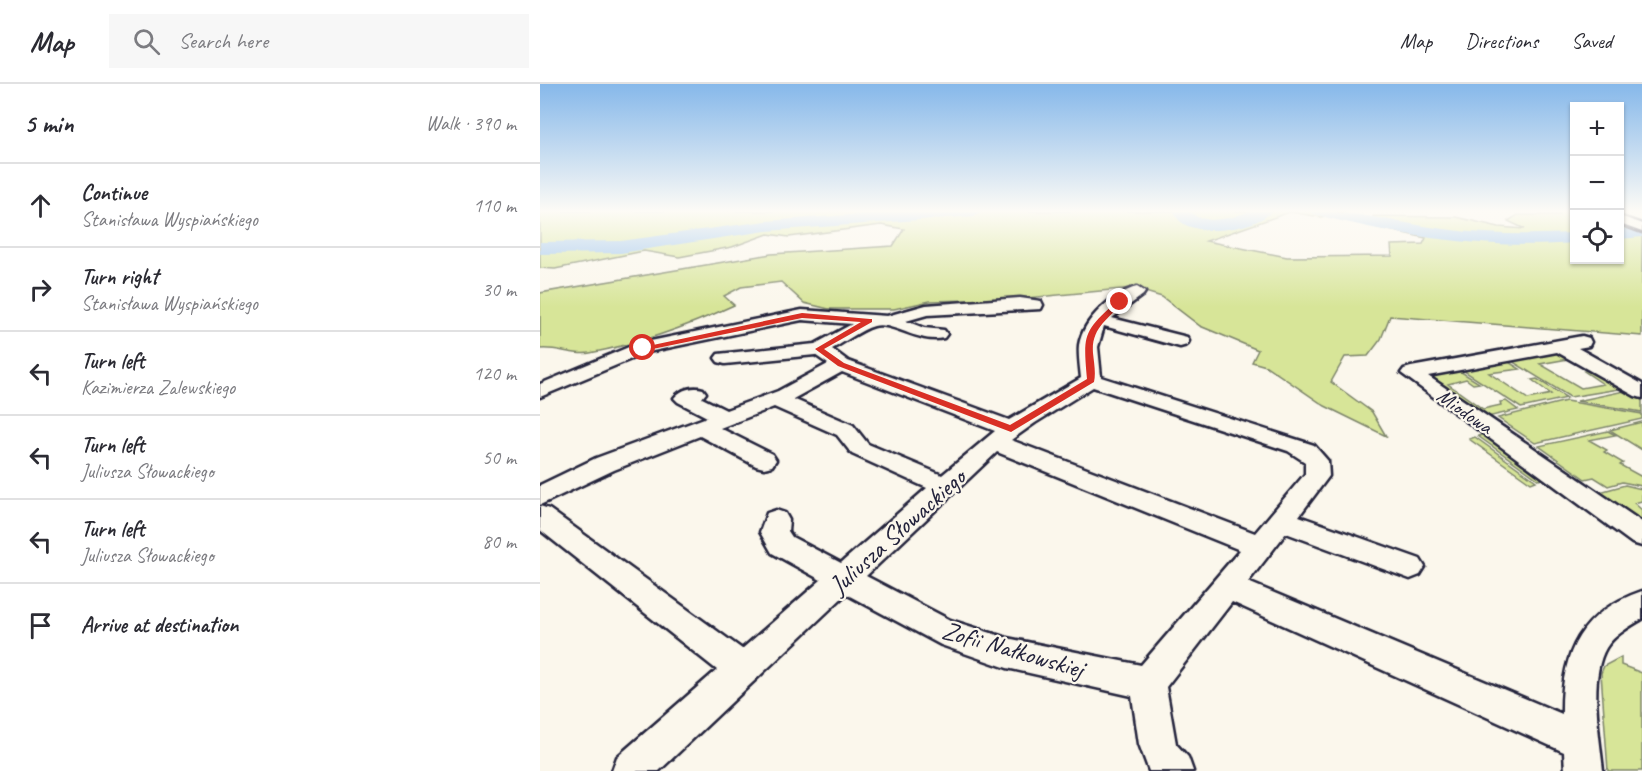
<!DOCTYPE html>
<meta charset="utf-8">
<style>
:root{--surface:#fff;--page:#f7f7f7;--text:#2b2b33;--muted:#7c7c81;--line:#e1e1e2}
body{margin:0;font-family:Caveat,sans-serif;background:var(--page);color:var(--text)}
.controls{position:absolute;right:18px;top:18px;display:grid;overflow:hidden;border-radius:0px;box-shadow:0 2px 4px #0004}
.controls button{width:54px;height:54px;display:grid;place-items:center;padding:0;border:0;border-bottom:2px solid var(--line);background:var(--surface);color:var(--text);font:30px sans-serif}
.stop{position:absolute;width:18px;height:18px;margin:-14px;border:4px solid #d93025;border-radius:50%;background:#fff}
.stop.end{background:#d93025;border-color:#fff;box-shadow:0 2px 6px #0008}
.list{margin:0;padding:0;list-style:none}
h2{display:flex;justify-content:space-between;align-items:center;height:78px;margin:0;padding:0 24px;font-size:26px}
h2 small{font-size:20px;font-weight:400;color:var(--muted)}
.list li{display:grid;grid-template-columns:39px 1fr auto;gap:18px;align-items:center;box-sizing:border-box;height:84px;padding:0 24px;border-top:2px solid var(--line)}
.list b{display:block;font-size:22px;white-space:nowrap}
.list p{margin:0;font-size:20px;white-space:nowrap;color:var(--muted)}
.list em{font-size:20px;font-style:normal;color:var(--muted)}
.icon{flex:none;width:33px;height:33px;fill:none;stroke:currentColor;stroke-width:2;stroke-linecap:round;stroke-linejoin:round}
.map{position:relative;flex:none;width:1102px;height:687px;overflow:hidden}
header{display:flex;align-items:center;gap:36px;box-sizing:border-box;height:84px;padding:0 30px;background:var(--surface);border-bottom:2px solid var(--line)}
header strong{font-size:28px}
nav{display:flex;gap:33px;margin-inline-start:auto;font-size:21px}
.search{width:420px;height:54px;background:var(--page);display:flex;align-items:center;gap:15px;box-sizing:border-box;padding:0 21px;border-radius:0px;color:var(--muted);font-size:22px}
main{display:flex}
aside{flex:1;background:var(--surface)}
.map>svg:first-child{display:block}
</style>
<header>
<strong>Map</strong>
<div class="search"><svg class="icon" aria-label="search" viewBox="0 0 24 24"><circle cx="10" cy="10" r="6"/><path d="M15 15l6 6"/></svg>Search here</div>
<nav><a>Map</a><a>Directions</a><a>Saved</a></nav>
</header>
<main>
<aside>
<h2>5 min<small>Walk · 390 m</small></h2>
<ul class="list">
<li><svg class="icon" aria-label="ahead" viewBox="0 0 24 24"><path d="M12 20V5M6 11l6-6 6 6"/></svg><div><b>Continue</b><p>Stanisława Wyspiańskiego</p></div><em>110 m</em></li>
<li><svg class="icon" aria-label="right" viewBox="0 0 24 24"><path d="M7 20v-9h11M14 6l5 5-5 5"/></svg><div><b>Turn right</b><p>Stanisława Wyspiańskiego</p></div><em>30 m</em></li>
<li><svg class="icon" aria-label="left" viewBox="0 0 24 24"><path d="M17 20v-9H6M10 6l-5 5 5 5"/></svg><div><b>Turn left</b><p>Kazimierza Zalewskiego</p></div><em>120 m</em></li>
<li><svg class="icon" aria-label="left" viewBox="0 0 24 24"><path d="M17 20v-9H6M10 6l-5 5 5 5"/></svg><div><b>Turn left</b><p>Juliusza Słowackiego</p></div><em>50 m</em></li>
<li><svg class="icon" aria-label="left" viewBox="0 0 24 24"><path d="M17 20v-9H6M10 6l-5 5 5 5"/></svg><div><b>Turn left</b><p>Juliusza Słowackiego</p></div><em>80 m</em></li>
<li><svg class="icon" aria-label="arrive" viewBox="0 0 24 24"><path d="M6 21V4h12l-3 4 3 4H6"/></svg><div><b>Arrive at destination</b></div></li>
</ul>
</aside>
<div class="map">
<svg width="1102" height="687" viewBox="0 0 1102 687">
<rect width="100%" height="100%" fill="#fbf7ec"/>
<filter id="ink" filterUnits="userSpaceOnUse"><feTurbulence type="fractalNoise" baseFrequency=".0167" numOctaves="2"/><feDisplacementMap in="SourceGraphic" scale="12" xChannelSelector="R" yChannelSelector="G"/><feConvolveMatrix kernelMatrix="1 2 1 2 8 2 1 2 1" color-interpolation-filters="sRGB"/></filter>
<g filter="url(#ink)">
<path fill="#d7e598" stroke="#7c846a" stroke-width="1.5" d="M 0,127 L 805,127 L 781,133 L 750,128 L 666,157 L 747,173 L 852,172 L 851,161 L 883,160 L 886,154 L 835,143 L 833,132 L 916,133 L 959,143 L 985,145 L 968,137 L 978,131 L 1020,131 L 1019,127 L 1034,127 L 1034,176 L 1080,176 L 1080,140 L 1102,148 L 1102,252 L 850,232 L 841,255 L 828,272 L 805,273 L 791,298 L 832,328 L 846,352 L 785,322 L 726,282 L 712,278 L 718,266 L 660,242 L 622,213 L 592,204 L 476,215 L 390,217 L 354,225 L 289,225 L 264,219 L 241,198 L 201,203 L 184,212 L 194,221 C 151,241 98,260 50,269 C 34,272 17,263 0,265 L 0,209 L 231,170 L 353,162 L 364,145 L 341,141 L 249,153 L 228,150 L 192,163 L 139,173 L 104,167 L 15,185 L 0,184 Z
M 1009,269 L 1021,269 L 1034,274 L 1000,280 L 1041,304 L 1063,300 L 1044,287 L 1053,285 L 1085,304 L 1030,313 L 970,276 Z
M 967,277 L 980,285 L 949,289 L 988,315 L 1011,310 L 992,296 L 997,295 L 1027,314 L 981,324 L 921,285 Z
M 918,286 L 939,299 L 933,300 L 926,295 L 908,300 L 943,325 L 961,321 L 960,318 L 966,317 L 978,326 L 943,334 L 890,295 L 893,291 Z
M 1089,306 L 1102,313 L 1102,328 L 1037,317 Z
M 1026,317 L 1102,330 L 1102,335 L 995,359 L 958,334 Z
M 1102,338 L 1102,366 L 1070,346 Z
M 1068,347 L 1075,351 L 1049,356 L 1067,366 L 1064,368 L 1083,379 L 1080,381 L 1102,393 L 1102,402 L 1082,398 L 1068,402 L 1054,393 L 1045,395 L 999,362 Z
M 944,350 L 1006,394 L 999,396 L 938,352 Z
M 935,353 L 996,397 L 991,399 L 929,355 Z
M 1085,401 L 1102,405 L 1102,417 L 1094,419 L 1102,426 L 1102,441 L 1056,409 Z
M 1081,573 L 1081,581 L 1102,589 L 1102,687 L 1068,687 L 1061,589 L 1064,582 Z"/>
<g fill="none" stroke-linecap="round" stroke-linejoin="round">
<path fill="#94bfed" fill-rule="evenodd" d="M 363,127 L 442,127 L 434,132 L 226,147 L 81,169 L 0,170 L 0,158 L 81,157 L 226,137 Z
M 634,127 L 650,127 L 657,133 L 671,136 L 690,134 L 710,127 L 732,127 C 717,146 641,158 634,127 Z
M 771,127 C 816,127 859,139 904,145 C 947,151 990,151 1034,149 L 1034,159 C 947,166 858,152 773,130 Z
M 1102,143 L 1102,153 L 1080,155 L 1080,145 Z"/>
<defs>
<path id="minor" d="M 1080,132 L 1102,140 L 1102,148 L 1080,140 Z
M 597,203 L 605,208 L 603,211 L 572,234 L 647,253 L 649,257 L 647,261 L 640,263 L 564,242 L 558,263 L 561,293 L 774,361 L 788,377 L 789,392 L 759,432 L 880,475 L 885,483 L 880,491 L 870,495 L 746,449 L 708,498 L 1022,630 C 1021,568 1041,528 1102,507 L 1102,535 C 1089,543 1074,551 1066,564 C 1048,594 1060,654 1063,687 L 1025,687 L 1024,668 L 692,518 L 626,603 L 636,660 L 648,673 L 653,687 L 609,687 L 599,660 L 592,612 L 467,584 L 401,561 L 306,510 L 119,687 L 72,687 L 77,673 L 177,586 L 0,446 L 0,422 L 9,425 L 202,565 L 281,496 L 232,469 L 220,448 L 227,429 L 236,426 L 245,429 L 249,436 L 248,447 L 252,453 L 301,479 L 387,404 L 312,370 L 297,351 L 234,323 L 180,344 L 232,370 L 236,376 L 232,382 L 224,384 L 216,382 L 160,352 L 74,386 L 0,421 L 0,401 L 56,374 L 167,333 L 138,318 L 134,314 C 141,305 153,302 163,305 L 166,309 L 162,314 L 186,326 L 238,307 L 288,280 L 275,271 L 185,280 L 178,278 L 175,274 L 178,270 L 275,260 L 312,240 L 262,236 L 108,268 L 0,313 L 0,300 L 96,260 L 262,226 L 347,232 L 386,221 L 480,214 L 501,217 L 503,221 L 501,225 L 387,231 L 366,237 L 384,244 L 404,246 L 407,250 L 404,254 C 379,260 352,237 334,242 C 320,246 305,258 292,265 L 308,277 L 469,336 L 541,294 C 540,283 538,271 539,261 C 543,235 573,209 597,203 ZM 302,288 L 455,347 L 402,391 L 328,360 L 313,341 L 253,315 ZM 553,303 L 748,367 L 765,378 L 765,390 L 715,449 L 471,356 L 495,339 ZM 457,368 L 700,466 L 601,581 L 467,554 L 410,536 L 326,492 Z
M 1042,252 L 1049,254 L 1051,258 L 1049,262 L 1038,264 L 1102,300 L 1102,314 L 1095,312 L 1017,268 L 888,292 L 1102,438 L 1102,462 L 1092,459 L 861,289 L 864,285 L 871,283 Z"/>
</defs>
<use href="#minor" stroke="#22223b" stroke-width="5"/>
<use href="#minor" fill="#fbf7ec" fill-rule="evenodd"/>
</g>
</g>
<linearGradient id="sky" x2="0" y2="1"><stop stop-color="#86b8ea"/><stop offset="0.57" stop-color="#fdfbf6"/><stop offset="1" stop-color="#fdfbf6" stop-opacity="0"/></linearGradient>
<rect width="1102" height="223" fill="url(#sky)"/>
<path fill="#d93025" d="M 577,217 L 584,218 C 568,235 551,244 553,269 C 554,279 556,289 554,298 L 471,348 L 298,282 L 275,265 L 321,238 L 262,234 L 103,267 L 99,264 L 262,229 L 330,235 L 332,235 L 332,238 L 284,265 L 304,279 L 470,341 L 547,295 C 543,250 543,248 577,217 Z"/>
<g text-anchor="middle" stroke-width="4.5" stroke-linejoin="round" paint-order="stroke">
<g font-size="21" fill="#22223b" stroke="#fbf7ec">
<text transform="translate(925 327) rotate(35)" y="7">Miodowa</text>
</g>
<g font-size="26" fill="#22223b" stroke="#fbf7ec">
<text transform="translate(357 447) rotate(-42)" y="9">Juliusza Słowackiego</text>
<text transform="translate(473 565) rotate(16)" y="9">Zofii Nałkowskiej</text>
</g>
</g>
</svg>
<div class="controls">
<button>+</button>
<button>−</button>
<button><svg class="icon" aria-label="locate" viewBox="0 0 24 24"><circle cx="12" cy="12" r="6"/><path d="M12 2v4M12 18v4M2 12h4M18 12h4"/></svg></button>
</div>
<div class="stop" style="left:103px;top:264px"></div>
<div class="stop end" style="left:580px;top:218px"></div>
</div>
</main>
